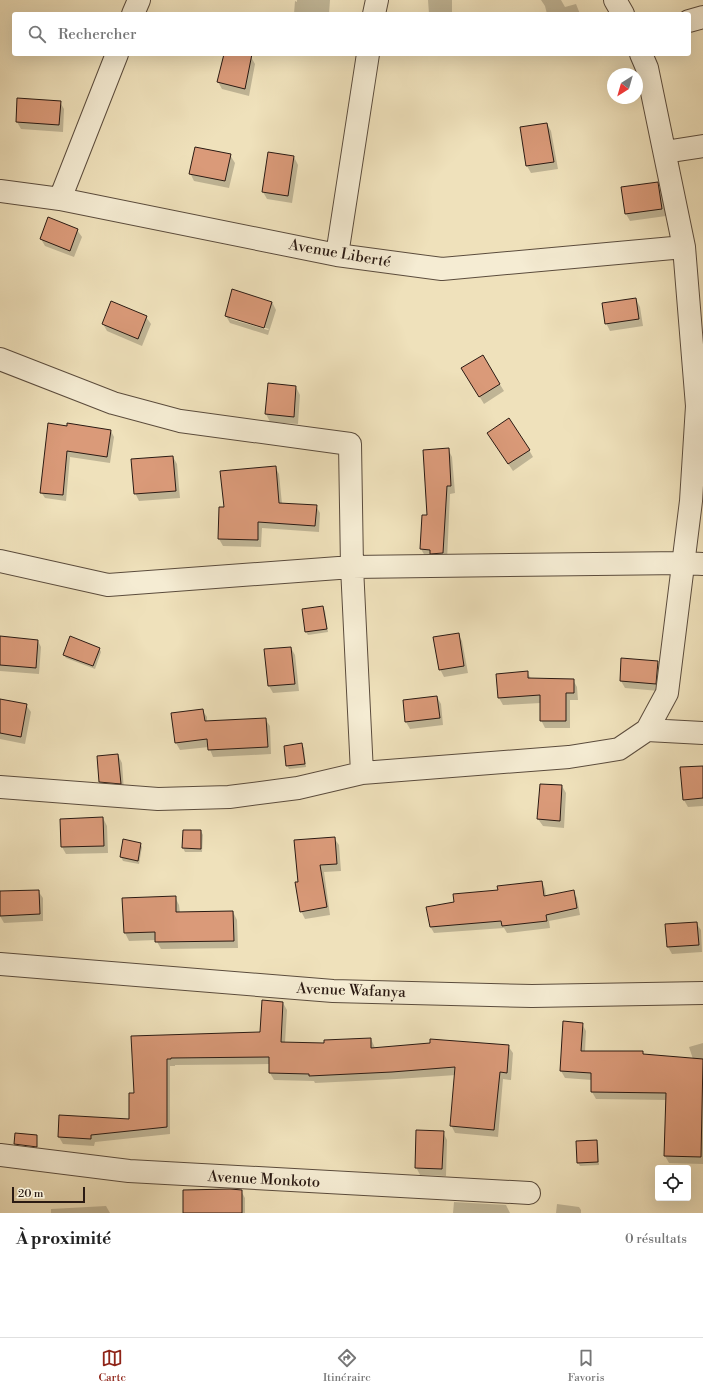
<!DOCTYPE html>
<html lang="fr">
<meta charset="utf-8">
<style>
:root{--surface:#fff;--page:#f2f2f2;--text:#222;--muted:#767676;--line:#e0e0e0;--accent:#8f2418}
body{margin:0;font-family:"Libre Bodoni",serif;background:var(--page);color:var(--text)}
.controls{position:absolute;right:12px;bottom:12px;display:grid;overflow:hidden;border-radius:4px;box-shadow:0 4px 16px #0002}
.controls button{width:36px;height:36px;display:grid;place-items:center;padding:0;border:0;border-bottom:1px solid var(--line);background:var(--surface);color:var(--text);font:20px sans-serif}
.compass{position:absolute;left:607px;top:68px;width:36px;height:36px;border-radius:50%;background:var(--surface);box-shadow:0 4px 16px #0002;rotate:217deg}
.scale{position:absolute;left:12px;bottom:10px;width:73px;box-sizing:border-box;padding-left:4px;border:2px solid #2a1a13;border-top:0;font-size:11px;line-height:14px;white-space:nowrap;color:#2a1a13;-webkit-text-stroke:3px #f5ecd3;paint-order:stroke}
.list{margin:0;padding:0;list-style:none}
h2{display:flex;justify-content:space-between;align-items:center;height:52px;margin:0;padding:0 16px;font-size:17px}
h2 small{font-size:13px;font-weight:400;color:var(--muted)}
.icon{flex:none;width:22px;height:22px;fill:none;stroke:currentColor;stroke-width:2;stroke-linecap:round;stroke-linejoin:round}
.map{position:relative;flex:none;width:703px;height:1213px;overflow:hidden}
.search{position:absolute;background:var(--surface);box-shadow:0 4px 16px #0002;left:12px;right:12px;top:12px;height:44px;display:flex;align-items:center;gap:10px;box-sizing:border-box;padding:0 14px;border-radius:4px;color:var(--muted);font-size:15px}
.sheet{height:124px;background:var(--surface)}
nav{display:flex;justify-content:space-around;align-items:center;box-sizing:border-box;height:56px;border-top:1px solid var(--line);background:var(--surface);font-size:11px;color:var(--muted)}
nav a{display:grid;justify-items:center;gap:2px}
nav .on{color:var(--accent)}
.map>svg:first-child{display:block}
</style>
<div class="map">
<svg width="703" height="1213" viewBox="0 0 703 1213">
<rect width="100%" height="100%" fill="#efe1bb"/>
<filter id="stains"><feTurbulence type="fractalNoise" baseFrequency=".005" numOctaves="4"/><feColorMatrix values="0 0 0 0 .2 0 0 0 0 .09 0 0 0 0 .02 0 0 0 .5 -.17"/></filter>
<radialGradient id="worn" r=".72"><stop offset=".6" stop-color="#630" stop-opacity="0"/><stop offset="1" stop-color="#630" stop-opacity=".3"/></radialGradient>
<path fill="#0003" fill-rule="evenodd" d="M 297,0 L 330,0 L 329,14 L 294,14 L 295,1 L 297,2 Z
M 428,0 L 452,0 L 452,14 L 429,14 Z
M 541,0 L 561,0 L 565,7 L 576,4 L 580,14 L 547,14 L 545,6 Z
M 225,54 L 240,54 L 251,57 L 255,64 L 249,96 L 222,89 L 218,82 Z
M 60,102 L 64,109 L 63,132 L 21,129 L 17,122 Z
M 547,124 L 551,131 L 558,169 L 531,173 L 527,166 L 521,128 Z
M 230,155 L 235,163 L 229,188 L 194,181 L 190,173 Z
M 294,157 L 298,165 L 292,203 L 267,199 L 263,192 Z
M 657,183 L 661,190 L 666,216 L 630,221 L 626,214 Z
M 77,230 L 82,237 L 74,257 L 45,246 L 41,239 Z
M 636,299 L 640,307 L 643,326 L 610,331 L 606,323 Z
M 272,302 L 276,310 L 268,335 L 230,323 L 226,316 ZM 230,317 L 269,329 L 268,330 L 230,319 Z
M 146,317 L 151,324 L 142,346 L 107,331 L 103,324 Z
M 482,356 L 504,391 L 484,404 L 467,376 Z
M 269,384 L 296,387 L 300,395 L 298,424 L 270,422 L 266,414 Z
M 49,424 L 111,431 L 114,437 L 110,463 L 70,457 L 66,501 L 45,498 L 41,492 Z
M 492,440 L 529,450 L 533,457 L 513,471 Z
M 448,449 L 452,457 L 455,493 L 450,494 L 447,561 L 425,556 L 421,549 L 428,516 Z
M 173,457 L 177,464 L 180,498 L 139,501 L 135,493 Z
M 275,467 L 279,474 L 282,504 L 316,506 L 320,513 L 319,532 L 262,528 L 261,547 L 223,546 L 219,539 L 225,508 Z
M 323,607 L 325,611 L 328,632 L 308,635 L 306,632 Z
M 458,634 L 462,641 L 468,673 L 444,677 L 440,669 Z
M 0,637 L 38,641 L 41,647 L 39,674 L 0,671 Z
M 99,648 L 101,652 L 95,669 L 66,658 L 64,655 Z
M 291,648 L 295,655 L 299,691 L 273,693 L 269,686 L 265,650 Z
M 658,662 L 662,669 L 659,691 L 625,688 L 621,681 Z
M 527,672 L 531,679 L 573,680 L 577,687 L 578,700 L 570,700 L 570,728 L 545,728 L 541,720 L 541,703 L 503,705 L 499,698 L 497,674 Z
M 437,697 L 441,704 L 443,725 L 410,729 L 406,722 Z
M 0,700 L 26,705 L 31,712 L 25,744 L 0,739 Z
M 202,710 L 207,717 L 207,722 L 265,719 L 270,726 L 271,754 L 213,757 L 209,747 L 180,750 L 176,743 Z
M 302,745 L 304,748 L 306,767 L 289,769 L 287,765 Z
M 118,755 L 122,763 L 124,791 L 104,789 L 100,782 Z
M 703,767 L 703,806 L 688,807 L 684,800 Z
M 562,786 L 566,793 L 564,828 L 543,826 L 538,819 Z
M 103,818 L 107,826 L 108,853 L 66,854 L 62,847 Z
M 184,831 L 201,831 L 203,835 L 202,852 L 185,852 L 183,848 Z
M 334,838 L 339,845 L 341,871 L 324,872 L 330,915 L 305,919 L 301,911 L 299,883 Z
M 124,841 L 140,844 L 142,847 L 139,864 L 123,861 L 121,857 Z
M 542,882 L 545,889 L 546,897 L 573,892 L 577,898 L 580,915 L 549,921 L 550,928 L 507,933 L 504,928 L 434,933 L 430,926 L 455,903 Z
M 38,891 L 43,898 L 43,921 L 4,923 L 0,916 L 0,892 Z
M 175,897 L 179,905 L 180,913 L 233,912 L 237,920 L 238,948 L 161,949 L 156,940 L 129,941 L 125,933 L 123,899 Z
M 696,923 L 701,930 L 702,952 L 672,954 L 668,947 Z
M 283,1003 L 287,1010 L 285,1043 L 325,1044 L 371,1039 L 375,1048 L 508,1046 L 513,1053 L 511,1080 L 503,1079 L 498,1137 L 455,1133 L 451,1125 L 456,1075 L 397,1079 L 315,1083 L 314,1081 L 274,1080 L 270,1073 L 270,1064 L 175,1065 L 175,1066 L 170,1066 L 170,1134 L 95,1142 L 94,1146 L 63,1144 L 59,1137 L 130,1120 L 135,1094 L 132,1037 L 261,1033 Z
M 564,1022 L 582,1024 L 586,1031 L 585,1052 L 642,1052 L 644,1055 L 693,1059 L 689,1047 L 703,1043 L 703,1164 L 669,1163 L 665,1156 L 667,1100 L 596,1099 L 592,1092 L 592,1080 L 565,1078 L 561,1071 Z
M 443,1132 L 447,1140 L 446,1176 L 420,1175 L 416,1167 Z
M 596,1141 L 598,1144 L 599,1165 L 580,1166 L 578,1163 Z
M 241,1191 L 245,1198 L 245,1213 L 184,1213 Z
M 454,1202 L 506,1205 L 510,1213 L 453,1213 Z
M 557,1204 L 579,1207 L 581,1210 L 581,1213 L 556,1213 Z
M 106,1206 L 110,1213 L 51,1213 L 51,1209 Z"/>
<path fill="#da9a79" stroke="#2a1a13" d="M 224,54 L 252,54 L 245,89 L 217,82 Z
M 17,98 L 61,101 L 59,125 L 16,122 Z
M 547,123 L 554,162 L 526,166 L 520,127 Z
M 195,147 L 231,154 L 225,181 L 189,174 Z
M 268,152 L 294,156 L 288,196 L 262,192 Z
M 658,182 L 662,209 L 625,214 L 621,187 Z
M 48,217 L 78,229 L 70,251 L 40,239 Z
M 232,289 L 272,302 L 264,328 L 225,316 Z
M 636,298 L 639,319 L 605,324 L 602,303 Z
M 111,301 L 147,316 L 138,339 L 102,324 Z
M 483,355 L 500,384 L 479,397 L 461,368 Z
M 268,383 L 296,386 L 294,417 L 265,414 Z
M 509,418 L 530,450 L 508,464 L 487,433 Z
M 48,423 L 67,426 L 67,423 L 111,430 L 107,457 L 67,451 L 63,495 L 40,493 Z
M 449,448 L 451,486 L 447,486 L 443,553 L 430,554 L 430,550 L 420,549 L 422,515 L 427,515 L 423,450 Z
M 173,456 L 176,491 L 134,494 L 131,459 Z
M 276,466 L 279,503 L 317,505 L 315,526 L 258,522 L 258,540 L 218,539 L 219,507 L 224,507 L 220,471 Z
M 323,606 L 327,629 L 305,632 L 302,609 Z
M 459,633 L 464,666 L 439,670 L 433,637 Z
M 0,636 L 38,640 L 36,668 L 0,665 Z
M 70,636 L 100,648 L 93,666 L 63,655 Z
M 291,647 L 295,684 L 268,686 L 264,649 Z
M 621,658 L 658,661 L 656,684 L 620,681 Z
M 528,671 L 528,678 L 574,679 L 574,693 L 566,693 L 566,721 L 540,721 L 540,695 L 498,698 L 496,674 Z
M 437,696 L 440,718 L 405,722 L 403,700 Z
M 0,699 L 27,704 L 21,737 L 0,733 Z
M 203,709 L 205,721 L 266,718 L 268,747 L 208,750 L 207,739 L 175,743 L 171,713 Z
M 302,743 L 305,764 L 286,766 L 284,746 Z
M 118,754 L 121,784 L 99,782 L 97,756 Z
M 703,766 L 703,798 L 683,800 L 680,767 Z
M 540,784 L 562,785 L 560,821 L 537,819 Z
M 103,817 L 104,846 L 61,847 L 60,819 Z
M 183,830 L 201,830 L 201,849 L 182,848 Z
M 335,837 L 337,864 L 320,865 L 327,907 L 300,912 L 295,882 L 298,882 L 294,840 Z
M 123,839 L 141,843 L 138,861 L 120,857 Z
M 542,881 L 544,896 L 574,890 L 577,908 L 546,915 L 547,921 L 502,926 L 501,921 L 430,927 L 426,907 L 454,902 L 453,894 L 498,890 L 497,886 Z
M 39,890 L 40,914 L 0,916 L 0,891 Z
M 176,896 L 176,912 L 233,911 L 234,941 L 155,942 L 155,932 L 124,933 L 122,898 Z
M 697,922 L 699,945 L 667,947 L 665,924 Z
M 262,1000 L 283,1002 L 281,1042 L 324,1043 L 324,1040 L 371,1038 L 371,1048 L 430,1043 L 430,1039 L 509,1045 L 507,1073 L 500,1072 L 494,1130 L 450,1126 L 455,1067 L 392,1072 L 309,1076 L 309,1074 L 269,1073 L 269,1057 L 171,1058 L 171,1059 L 167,1059 L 167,1127 L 91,1135 L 91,1139 L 58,1137 L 59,1115 L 129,1119 L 129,1093 L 134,1093 L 131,1036 L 260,1032 Z
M 563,1021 L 583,1023 L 581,1051 L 643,1051 L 643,1054 L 703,1059 L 701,1157 L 664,1156 L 666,1093 L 591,1092 L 591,1073 L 560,1071 Z
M 416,1130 L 444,1131 L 442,1169 L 415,1168 Z
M 15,1133 L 37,1135 L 37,1147 L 14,1144 Z
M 597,1140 L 598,1162 L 577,1163 L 576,1141 Z
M 230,1189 L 242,1190 L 242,1213 L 183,1213 L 183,1190 Z"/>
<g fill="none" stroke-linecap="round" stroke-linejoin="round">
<defs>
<path id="minor" d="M 615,0 L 623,14
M 133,14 L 139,0
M 374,14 L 377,0
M 689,21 L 703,17
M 665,152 L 703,146
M 0,191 L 60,199 L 337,255 L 442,269 L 684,247
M 60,199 L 117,54
M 337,255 L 368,54
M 0,359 L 113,403 L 180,421 L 350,444 L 352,567 L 362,773
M 0,561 L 108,585 L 352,567 L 683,563 L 703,564
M 647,730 L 703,733
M 0,787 L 158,799 L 229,797 L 298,788 L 362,773 L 569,757 L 619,749 L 647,730 L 667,693 L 691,501 L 697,406 L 684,247 L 647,68 L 641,54
M 0,964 L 333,991 L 532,996 L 703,993
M 0,1155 L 129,1171 L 529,1193"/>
</defs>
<use href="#minor" stroke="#5b4c3d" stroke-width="24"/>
<use href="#minor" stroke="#f5ecd3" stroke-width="22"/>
</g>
<g text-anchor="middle" stroke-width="3" stroke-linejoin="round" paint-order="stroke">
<g font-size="15" fill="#2a1a13" stroke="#f5ecd3">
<text transform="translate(340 253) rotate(10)" y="5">Avenue Liberté</text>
<text transform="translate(351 990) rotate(2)" y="5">Avenue Wafanya</text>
<text transform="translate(264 1179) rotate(3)" y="5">Avenue Monkoto</text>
</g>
</g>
<rect width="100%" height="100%" filter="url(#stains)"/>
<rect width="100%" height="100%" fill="url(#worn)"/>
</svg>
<div class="controls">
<button><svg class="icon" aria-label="locate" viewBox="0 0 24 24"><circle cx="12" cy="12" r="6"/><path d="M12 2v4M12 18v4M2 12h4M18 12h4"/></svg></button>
</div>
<svg class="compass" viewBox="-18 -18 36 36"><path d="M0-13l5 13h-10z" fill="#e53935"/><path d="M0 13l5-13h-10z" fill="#767676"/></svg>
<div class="scale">20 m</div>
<div class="search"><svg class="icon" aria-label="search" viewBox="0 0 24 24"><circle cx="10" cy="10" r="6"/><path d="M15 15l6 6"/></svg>Rechercher</div>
</div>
<section class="sheet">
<h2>À proximité<small>0 résultats</small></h2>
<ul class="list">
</ul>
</section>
<nav>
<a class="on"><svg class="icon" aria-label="map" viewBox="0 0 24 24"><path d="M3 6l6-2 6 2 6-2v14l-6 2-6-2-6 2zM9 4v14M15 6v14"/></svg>Carte</a>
<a><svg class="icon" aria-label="directions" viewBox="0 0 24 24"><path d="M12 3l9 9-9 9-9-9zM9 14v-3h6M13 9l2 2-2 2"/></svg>Itinéraire</a>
<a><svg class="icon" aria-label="saved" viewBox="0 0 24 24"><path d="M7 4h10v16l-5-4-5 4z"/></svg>Favoris</a>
</nav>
